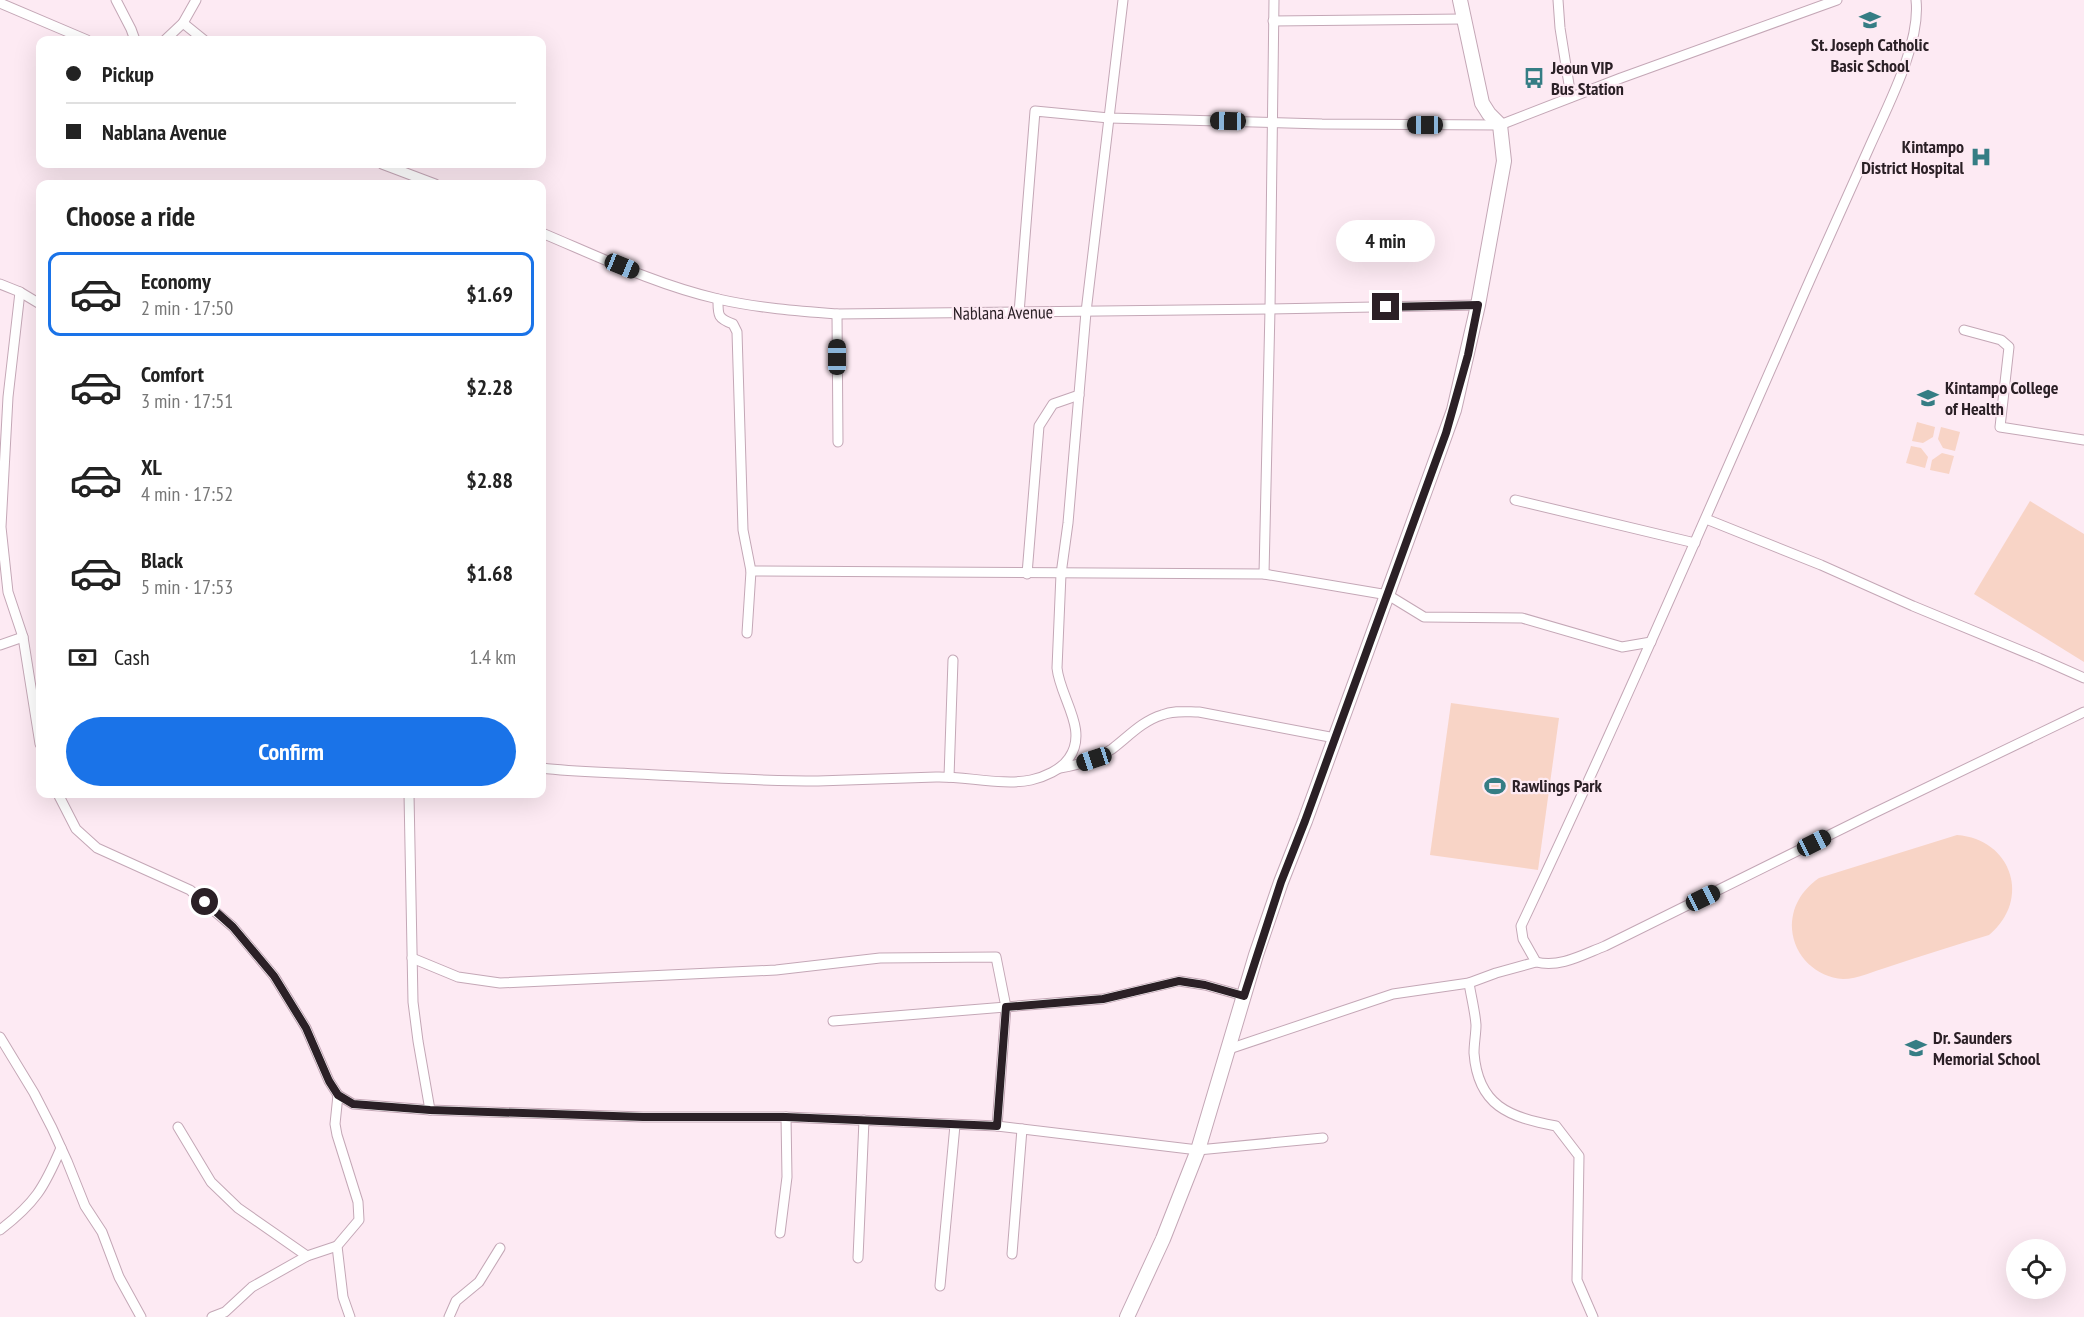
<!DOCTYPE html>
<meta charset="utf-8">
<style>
body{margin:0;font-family:"PT Sans Narrow",sans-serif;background:#f6f6f6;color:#222;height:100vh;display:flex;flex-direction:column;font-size:22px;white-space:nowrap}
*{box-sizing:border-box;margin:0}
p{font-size:20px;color:#767676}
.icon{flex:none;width:33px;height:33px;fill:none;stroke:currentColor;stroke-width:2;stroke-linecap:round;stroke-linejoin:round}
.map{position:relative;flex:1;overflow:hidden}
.panel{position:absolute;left:36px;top:180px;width:510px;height:618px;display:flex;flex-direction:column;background:#fff;border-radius:12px;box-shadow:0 6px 24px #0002}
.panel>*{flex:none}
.top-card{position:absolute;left:36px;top:36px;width:510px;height:132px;border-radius:12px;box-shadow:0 6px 24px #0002;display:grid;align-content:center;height:132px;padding:0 30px;background:#fff}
.fabs{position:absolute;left:2006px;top:1239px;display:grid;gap:12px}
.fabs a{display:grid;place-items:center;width:60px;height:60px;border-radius:50%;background:#fff;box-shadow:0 6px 24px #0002;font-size:30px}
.end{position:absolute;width:27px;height:27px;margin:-14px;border:8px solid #2b2026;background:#fff;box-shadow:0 0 0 3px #fff}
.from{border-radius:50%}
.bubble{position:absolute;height:42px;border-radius:21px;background:#fff;box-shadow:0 6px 24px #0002;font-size:20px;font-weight:600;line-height:42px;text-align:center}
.car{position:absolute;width:18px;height:36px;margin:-18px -9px;border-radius:8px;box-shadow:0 0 4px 2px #0007;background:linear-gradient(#222 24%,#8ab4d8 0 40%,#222 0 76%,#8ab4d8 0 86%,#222 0)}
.top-card b{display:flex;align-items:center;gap:21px;height:57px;font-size:22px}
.top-card b+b{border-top:2px solid #e0e0e0}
.top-card i{width:15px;height:15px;background:#222}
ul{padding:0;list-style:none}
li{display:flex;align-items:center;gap:18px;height:84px;margin:0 12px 9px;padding:0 18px;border:3px solid transparent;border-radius:12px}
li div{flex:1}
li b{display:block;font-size:22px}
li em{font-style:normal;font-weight:600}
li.active{border-color:#1a73e8}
li>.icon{width:54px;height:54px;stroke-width:1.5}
h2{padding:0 30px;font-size:27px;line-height:72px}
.pay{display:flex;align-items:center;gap:15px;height:66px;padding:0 30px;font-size:22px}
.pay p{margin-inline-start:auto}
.cta{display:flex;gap:12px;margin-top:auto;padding:12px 30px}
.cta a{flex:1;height:69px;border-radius:36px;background:#1a73e8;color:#fff;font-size:24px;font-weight:600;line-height:69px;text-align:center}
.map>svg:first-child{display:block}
</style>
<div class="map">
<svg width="2084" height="1317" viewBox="0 0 2084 1317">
<rect width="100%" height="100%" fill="#fdeaf3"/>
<g fill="#f8d4c6">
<path d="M1917 422 1935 427 1933 437 1923 443 1912 441Z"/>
<path d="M1941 427 1960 432 1955 451 1943 448 1938 439Z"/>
<path d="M1911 446 1921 448 1928 457 1925 468 1906 463Z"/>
<path d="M1942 453 1954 456 1949 474 1930 470 1932 460Z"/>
<path d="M2030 501 2084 534V662L1974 594Z"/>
<path d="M1451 703 1559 718 1538 870 1430 855Z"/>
<path d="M1957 835C2012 839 2032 900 1989 935 1955 945 1921 956 1888 967 1874 971 1858 979 1843 979 1816 977 1794 956 1792 929 1791 907 1802 890 1819 878Z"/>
</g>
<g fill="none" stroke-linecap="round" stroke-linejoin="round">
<defs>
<g id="street">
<path d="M116 0 131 29 135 40"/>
<path d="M1558 0 1560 28 1571 97"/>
<path d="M0 3 87 40"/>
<path d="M1273 21 1463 19"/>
<path d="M183 23 204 40"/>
<path d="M165 40 183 23 196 0"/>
<path d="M382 164 435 184"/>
<path d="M542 233C599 257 657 285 718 299 758 308 797 311 837 314L1270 309 1478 305"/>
<path d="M0 284 20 292 40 304"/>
<path d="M20 292 8 397 1 527 8 592 23 637 40 744"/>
<path d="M718 299C718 315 717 318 733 324L737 332 743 530 751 571 1264 574 1388 595 1424 617 1522 618 1622 647 1651 642"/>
<path d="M1019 313 1035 111 1109 118 1322 124 1500 125 1621 78 1837 0"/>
<path d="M837 314 838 442"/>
<path d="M1964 330 2001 340 2009 347 2000 427 2084 440"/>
<path d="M1515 500 1695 543"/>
<path d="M1706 519 1821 565 1913 606 2039 658 2084 678"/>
<path d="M1027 574 1039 426 1053 404 1079 395"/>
<path d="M1264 574 1270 309 1274 0"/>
<path d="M747 633 751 571"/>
<path d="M0 645 23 637"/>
<path d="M542 768C573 772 605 772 637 774 697 777 757 781 818 781 857 780 896 778 936 777 964 776 1004 786 1031 780 1044 777 1061 770 1069 758 1089 730 1060 698 1057 668L1061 574 1068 523 1086 312 1123 0"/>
<path d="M1060 768C1079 765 1096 760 1112 749 1128 737 1142 721 1162 715 1174 710 1187 712 1199 712L1335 738"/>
<path d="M949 777 953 660"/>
<path d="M58 794 76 829 97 848 190 890 233 927 274 976 306 1028 329 1081 338 1095 353 1104 430 1110 643 1117H786L997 1126 1198 1150 1323 1138"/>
<path d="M409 794 413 1002 418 1041 430 1110"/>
<path d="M412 958 458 977 500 983 776 970 880 958 996 957 1006 1007 997 1126"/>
<path d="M1536 962C1560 968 1582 955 1605 946L1872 814 2084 712"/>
<path d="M1469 983C1471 996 1475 1011 1476 1025 1476 1034 1474 1043 1474 1053 1478 1106 1509 1117 1556 1126L1579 1156 1577 1280 1593 1317"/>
<path d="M833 1021 1103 999 1179 981 1205 985 1244 996"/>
<path d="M0 1037 34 1093 52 1128 67 1161 85 1206 102 1232 119 1277 141 1317"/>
<path d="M1229 1049 1393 994 1469 983 1496 973 1536 962 1523 939 1521 926C1623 710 1717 491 1813 273 1832 231 1850 190 1869 148 1887 107 1921 44 1916 0"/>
<path d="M338 1095 335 1124 337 1135 358 1202 359 1220 337 1246 343 1297 350 1317"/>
<path d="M178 1127 211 1182 238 1208 307 1256"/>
<path d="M0 1230C35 1203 44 1188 61 1148"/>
<path d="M780 1233 787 1177 786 1117"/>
<path d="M1012 1254 1022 1129"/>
<path d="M858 1258 864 1120"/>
<path d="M940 1286 955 1125"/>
<path d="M212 1317 225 1312 252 1287 307 1256 337 1246"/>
<path d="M449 1317 456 1301 479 1282 500 1248"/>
</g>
<path id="secondary" d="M1127 1317 1163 1239 1198 1150 1256 955 1281 882 1305 821 1431 474 1454 410 1478 305 1504 161 1500 125 1489 114 1482 103 1460 0"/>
</defs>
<use href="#street" stroke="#c4a7b6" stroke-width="11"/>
<use href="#secondary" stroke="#c4a7b6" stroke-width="16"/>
<use href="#street" stroke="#fff" stroke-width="9"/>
<use href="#secondary" stroke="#fff" stroke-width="14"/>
</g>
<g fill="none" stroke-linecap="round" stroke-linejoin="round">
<path stroke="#2b2026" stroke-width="8" d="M205 902 233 927 274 976 306 1028 329 1081 338 1095 353 1104 430 1110 643 1117H786L997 1126 1006 1007 1103 999 1179 981 1205 985 1244 996 1281 882 1305 821 1446 433 1468 355 1478 305 1386 307"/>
</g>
<defs>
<symbol id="school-bare" viewBox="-9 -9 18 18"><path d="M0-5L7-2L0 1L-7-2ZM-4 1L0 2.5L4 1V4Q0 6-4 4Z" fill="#357d84" stroke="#fdeaf3" stroke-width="2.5" paint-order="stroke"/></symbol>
<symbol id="bus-bare" viewBox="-9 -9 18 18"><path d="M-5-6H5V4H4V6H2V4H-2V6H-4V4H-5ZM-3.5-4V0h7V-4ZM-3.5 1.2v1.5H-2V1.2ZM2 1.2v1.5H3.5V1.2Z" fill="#357d84" stroke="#fdeaf3" stroke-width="2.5" paint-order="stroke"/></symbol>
<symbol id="hospital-bare" viewBox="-9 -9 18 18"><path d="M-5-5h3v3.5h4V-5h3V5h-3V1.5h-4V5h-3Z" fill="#357d84" stroke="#fdeaf3" stroke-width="2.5" paint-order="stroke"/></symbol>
<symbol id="stadium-bare" viewBox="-9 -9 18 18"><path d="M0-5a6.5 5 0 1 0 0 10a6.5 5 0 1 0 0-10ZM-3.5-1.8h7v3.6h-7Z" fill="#357d84" stroke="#fdeaf3" stroke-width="2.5" paint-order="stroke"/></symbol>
</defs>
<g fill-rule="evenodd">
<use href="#school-bare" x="1855" y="5" width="30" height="30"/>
<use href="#bus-bare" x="1519" y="63" width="30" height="30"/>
<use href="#hospital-bare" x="1966" y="142" width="30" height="30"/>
<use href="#school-bare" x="1913" y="383" width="30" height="30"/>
<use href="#stadium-bare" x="1480" y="771" width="30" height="30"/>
<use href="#school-bare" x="1901" y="1033" width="30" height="30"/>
</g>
<g text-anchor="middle" stroke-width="4.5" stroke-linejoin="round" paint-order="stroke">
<g font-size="18" font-weight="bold" fill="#2b2026" stroke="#fdeaf3" text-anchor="start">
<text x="1870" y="51" text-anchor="middle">St. Joseph Catholic<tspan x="1870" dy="21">Basic School</tspan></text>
<text x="1551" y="74">Jeoun VIP<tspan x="1551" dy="21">Bus Station</tspan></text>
<text x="1964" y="153" text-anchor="end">Kintampo<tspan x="1964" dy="21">District Hospital</tspan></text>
<text x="1945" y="394">Kintampo College<tspan x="1945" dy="21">of Health</tspan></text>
<text x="1512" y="792">Rawlings Park</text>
<text x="1933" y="1044">Dr. Saunders<tspan x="1933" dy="21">Memorial School</tspan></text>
</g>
<g font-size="18" fill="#2b2026" stroke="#fdeaf3">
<text transform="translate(1003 313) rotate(-1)" y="6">Nablana Avenue</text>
</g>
</g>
</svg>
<div class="fabs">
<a><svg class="icon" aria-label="locate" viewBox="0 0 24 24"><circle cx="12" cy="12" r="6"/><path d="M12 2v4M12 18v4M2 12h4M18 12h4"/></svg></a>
</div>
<i class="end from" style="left:205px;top:902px"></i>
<i class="end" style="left:1386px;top:307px"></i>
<div class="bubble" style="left:1336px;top:220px;width:99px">4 min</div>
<i class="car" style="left:1228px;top:121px;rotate:271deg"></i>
<i class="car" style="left:1425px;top:125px;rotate:270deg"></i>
<i class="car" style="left:622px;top:266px;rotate:112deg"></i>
<i class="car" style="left:837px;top:357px;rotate:0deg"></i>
<i class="car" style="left:1094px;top:759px;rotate:252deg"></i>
<i class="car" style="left:1814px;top:843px;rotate:63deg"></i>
<i class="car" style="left:1703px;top:898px;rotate:64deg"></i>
<div class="top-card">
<b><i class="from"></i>Pickup</b>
<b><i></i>Nablana Avenue</b>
</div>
<section class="panel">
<h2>Choose a ride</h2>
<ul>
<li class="active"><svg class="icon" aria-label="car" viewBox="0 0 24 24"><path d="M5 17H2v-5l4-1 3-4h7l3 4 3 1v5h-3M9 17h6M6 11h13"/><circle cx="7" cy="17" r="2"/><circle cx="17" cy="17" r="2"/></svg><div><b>Economy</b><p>2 min · 17:50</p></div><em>$1.69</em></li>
<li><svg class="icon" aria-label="car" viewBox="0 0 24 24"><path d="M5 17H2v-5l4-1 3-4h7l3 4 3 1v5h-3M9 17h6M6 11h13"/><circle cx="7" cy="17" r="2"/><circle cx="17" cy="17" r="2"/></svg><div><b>Comfort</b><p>3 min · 17:51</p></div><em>$2.28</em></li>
<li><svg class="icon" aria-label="car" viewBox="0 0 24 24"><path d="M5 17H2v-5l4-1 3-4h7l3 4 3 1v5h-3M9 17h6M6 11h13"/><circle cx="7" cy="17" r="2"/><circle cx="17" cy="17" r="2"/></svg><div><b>XL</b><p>4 min · 17:52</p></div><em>$2.88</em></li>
<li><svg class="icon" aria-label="car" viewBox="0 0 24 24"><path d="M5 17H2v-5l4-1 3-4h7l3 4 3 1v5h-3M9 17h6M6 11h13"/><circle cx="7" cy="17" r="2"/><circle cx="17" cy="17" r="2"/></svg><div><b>Black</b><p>5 min · 17:53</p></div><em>$1.68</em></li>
</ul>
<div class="pay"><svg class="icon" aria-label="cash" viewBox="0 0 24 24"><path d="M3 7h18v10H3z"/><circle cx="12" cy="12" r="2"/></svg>Cash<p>1.4 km</p></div>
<div class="cta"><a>Confirm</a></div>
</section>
</div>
